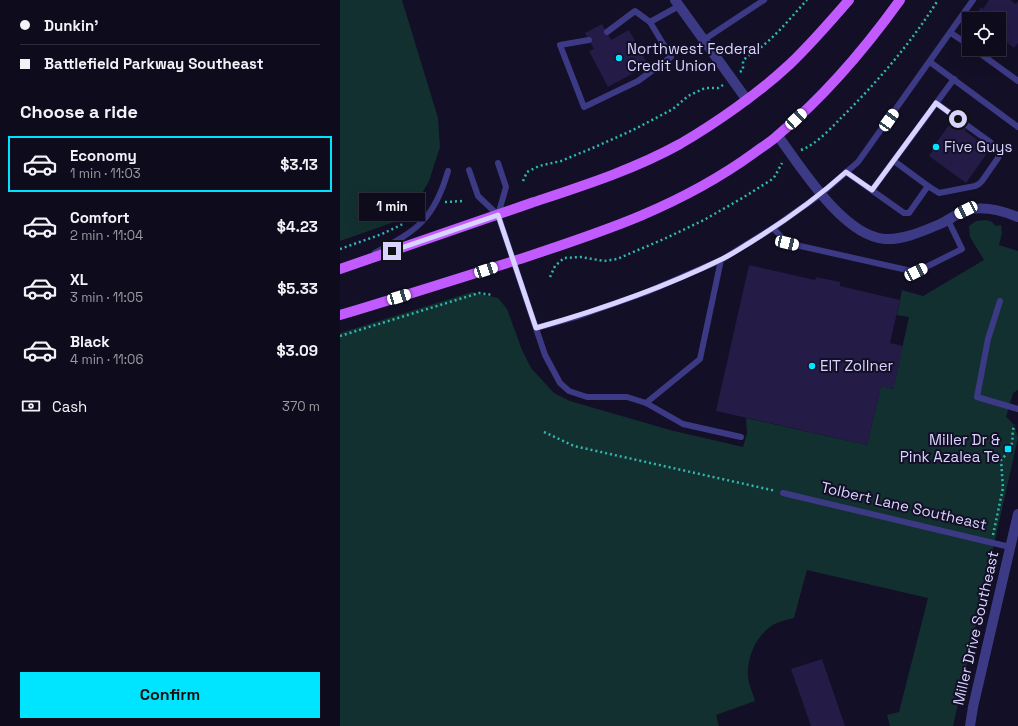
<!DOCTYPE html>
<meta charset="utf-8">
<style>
body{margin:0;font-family:"Space Grotesk",sans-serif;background:#171425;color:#f1f3f6;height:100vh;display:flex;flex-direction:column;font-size:15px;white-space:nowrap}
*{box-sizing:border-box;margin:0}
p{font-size:13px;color:#9b9ba3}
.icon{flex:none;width:22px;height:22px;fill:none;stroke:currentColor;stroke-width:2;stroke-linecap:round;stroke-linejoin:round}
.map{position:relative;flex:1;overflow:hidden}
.sheet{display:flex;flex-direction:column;background:#0e0b1c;width:340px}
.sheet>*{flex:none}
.banner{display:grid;align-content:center;height:88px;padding:0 20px;background:#0e0b1c}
.controls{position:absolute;left:622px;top:12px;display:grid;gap:8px}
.controls a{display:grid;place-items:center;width:44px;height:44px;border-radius:0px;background:#0e0b1c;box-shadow:0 4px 16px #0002,0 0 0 1px #2e2b3b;font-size:20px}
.end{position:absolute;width:18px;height:18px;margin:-9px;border:5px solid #d9d4ff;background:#111;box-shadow:0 0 0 2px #111}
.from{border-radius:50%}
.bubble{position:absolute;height:28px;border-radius:0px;background:#0e0b1c;box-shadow:0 4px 16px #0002,0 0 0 1px #2e2b3b;font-size:13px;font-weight:600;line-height:28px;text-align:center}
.car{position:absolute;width:12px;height:24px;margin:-12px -6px;border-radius:5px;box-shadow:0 0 3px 1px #0007;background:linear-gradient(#fff 24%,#345 0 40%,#fff 0 76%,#345 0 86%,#fff 0)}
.banner b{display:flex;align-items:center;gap:14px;height:38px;font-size:15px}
.banner b+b{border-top:1px solid #2e2b3b}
.banner i{width:10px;height:10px;background:#f1f3f6}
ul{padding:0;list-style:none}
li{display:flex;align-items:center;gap:12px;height:56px;margin:0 8px 6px;padding:0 12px;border:2px solid transparent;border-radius:0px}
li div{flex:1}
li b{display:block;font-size:15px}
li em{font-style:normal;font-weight:600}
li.selected{border-color:#00e5ff}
li>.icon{width:36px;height:36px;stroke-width:1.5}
h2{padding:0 20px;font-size:18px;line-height:48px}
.pay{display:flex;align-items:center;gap:10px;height:44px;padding:0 20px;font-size:15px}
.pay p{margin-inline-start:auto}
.action{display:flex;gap:8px;margin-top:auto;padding:8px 20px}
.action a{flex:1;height:46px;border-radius:0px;background:#00e5ff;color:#111;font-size:16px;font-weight:600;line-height:46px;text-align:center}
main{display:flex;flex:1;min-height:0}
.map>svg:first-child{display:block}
</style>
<main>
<section class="sheet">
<div class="banner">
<b><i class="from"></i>Dunkin'</b>
<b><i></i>Battlefield Parkway Southeast</b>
</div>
<h2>Choose a ride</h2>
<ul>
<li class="selected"><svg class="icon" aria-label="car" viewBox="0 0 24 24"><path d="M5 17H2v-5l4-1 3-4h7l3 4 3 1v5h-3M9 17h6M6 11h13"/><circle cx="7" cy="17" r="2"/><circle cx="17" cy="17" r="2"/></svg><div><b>Economy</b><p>1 min · 11:03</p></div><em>$3.13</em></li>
<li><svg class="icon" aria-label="car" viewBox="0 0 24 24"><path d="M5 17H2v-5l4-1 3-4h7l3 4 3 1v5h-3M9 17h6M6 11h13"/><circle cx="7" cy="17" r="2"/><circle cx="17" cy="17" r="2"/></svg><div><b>Comfort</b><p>2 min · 11:04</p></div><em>$4.23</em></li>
<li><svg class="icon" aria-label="car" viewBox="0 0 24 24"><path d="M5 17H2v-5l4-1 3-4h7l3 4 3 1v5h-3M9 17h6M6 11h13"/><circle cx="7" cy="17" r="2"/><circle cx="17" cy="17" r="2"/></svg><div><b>XL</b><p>3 min · 11:05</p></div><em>$5.33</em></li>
<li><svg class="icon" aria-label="car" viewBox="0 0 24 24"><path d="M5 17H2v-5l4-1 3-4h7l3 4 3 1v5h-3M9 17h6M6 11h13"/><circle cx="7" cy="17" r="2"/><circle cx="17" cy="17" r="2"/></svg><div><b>Black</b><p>4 min · 11:06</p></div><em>$3.09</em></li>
</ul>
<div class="pay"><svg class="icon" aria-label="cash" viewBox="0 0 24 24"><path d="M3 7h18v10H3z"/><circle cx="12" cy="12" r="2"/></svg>Cash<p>370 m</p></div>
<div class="action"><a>Confirm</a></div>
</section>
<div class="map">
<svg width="678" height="726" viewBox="0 0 678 726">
<rect width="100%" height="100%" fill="#130f26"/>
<g fill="#12302f">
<path d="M0 0H62L98 118 100 147 89 181 77 202 57 221 0 241Z"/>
<path d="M646 220 652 222 656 226 661 225 662 233 659 245 678 251V390L673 393 666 417C674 423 676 428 678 438L613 726H550L547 715 559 712 588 598 467 570 454 618C446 620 436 622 430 627 415 638 407 658 408 676 408 684 413 693 415 701L376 715 379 726H0V333L132 292 158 298 167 309 182 350 191 368 214 393 230 401 330 430 403 447 407 433 406 418 527 445 541 386 553 389 569 317 557 315 562 290 583 296 644 260 630 237 629 226 636 221Z"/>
</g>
<g fill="#241b47">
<path d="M649 0H670L676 4 678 1V43L674 48 659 37V19H636L633 18 641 7 643 9Z"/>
<path d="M262 24 271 40 289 30 308 65 268 87 249 51 254 49 245 33Z"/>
<path d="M612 121 626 129 625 131 650 149 626 183 589 156 594 148 593 147Z"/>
<path d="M409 265 475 280 476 277 500 282V286L560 300 550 343 563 346 553 389 541 386 527 445 376 411Z"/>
<path d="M482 659 505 726H471L451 669Z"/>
</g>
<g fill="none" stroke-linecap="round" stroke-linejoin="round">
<g stroke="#2fb8b0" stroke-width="2.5" stroke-dasharray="2 3" stroke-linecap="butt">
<path d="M400 72 403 70V61C408 55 414 52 420 48 438 34 452 16 467 0"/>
<path d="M461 150C477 144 491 128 503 116 539 80 571 43 598 0"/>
<path d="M183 181 187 172 199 166 221 161 255 147 293 130 333 109 348 96 365 88H378L383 85"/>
<path d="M105 202 124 201"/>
<path d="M0 249 42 234 63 224"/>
<path d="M210 277 215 266 224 258 241 257 264 261 277 259 324 239 364 220 404 197 431 180 435 176 442 163"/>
<path d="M0 336 139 293 153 295"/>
<path d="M204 432 234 446 436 491"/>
<path d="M653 535 663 488 661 460C665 455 670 452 671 446 674 439 671 431 675 425"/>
</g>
<g stroke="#3d3a85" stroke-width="6">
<path d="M267 32 295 11 310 22"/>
<path d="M611 33 629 45"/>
<path d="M365 39 424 0"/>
<path d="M249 40 220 45 244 107 298 81 331 57 310 22 339 6"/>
<path d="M634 49 678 81"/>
<path d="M590 62 678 127"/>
<path d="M158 163 166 187 158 215"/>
<path d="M129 170 138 196 158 215 205 355 220 383 229 391 247 397H287L306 403 343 424 401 437"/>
<path d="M506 172 564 213H569L588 186 554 161"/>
<path d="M588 186 599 193 635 186 639 184 642 181 658 158 659 153 650 142 596 103"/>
<path d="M532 190 614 79"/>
<path d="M433 228 447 243 576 272 622 249 608 220"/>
<path d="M35 253C77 230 94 220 108 171"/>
<path d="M381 260 433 228 481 194 518 162 633 0"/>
<path d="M660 301 648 339 637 397 678 409"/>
<path d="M196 328 239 316 307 292 381 260 360 359 306 403"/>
<path d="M443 493 670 547"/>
</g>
<g stroke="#3d3a85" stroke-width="10">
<path d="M335 0 407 100"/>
<path d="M438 136C461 167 503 236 545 239 564 240 583 231 600 224 609 220 616 214 625 211 641 205 663 211 678 217"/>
</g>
<path stroke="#3d3a85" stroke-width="10" d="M630 726 633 707 678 514"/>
<g stroke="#c25bff" stroke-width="10">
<path d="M0 269C64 247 127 225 191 203 242 186 293 170 340 144 376 123 419 93 450 64 471 44 490 22 509 0"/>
<path d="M0 315C60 297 120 278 180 259 265 231 341 206 414 153 422 147 431 142 438 135 485 96 524 50 560 0"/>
</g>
</g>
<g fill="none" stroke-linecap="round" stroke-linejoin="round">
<path stroke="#d9d4ff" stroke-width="5" d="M52 251 158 215 196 328C259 310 321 289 380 260 391 255 401 248 411 242 445 221 477 198 506 172L532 190 596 103 618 119"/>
</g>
<g fill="#00e5ff" stroke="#130f26" stroke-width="1.5">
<circle cx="279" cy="58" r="4"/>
<circle cx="596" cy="147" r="4"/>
<circle cx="472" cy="366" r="4"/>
<rect x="664" y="445" width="8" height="8" rx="2"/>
</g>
<g text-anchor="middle" stroke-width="4" stroke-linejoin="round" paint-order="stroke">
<g font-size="15" fill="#d9d4ff" stroke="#130f26" text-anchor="start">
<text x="287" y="54">Northwest Federal<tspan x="287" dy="17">Credit Union</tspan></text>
<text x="604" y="152">Five Guys</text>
<text x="480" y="371">EIT Zollner</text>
<text x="660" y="445" text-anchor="end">Miller Dr &amp;<tspan x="660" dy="17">Pink Azalea Te</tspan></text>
</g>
<g font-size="15" fill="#d9d4ff" stroke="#130f26">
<text transform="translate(564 506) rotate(13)" y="5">Tolbert Lane Southeast</text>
<text transform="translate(636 628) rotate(-77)" y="5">Miller Drive Southeast</text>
</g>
</g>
</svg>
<div class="controls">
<a><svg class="icon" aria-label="locate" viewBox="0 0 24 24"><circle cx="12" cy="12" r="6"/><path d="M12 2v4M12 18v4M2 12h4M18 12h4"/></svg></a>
</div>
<i class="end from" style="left:618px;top:119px"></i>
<i class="end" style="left:52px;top:251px"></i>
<div class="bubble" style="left:19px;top:193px;width:66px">1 min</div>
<i class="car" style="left:456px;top:119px;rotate:47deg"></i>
<i class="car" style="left:549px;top:120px;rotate:35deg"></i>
<i class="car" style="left:626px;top:210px;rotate:243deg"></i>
<i class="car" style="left:447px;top:243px;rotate:103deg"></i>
<i class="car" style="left:146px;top:270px;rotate:72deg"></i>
<i class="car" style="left:576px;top:272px;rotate:63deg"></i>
<i class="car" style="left:59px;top:297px;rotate:73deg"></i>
</div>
</main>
